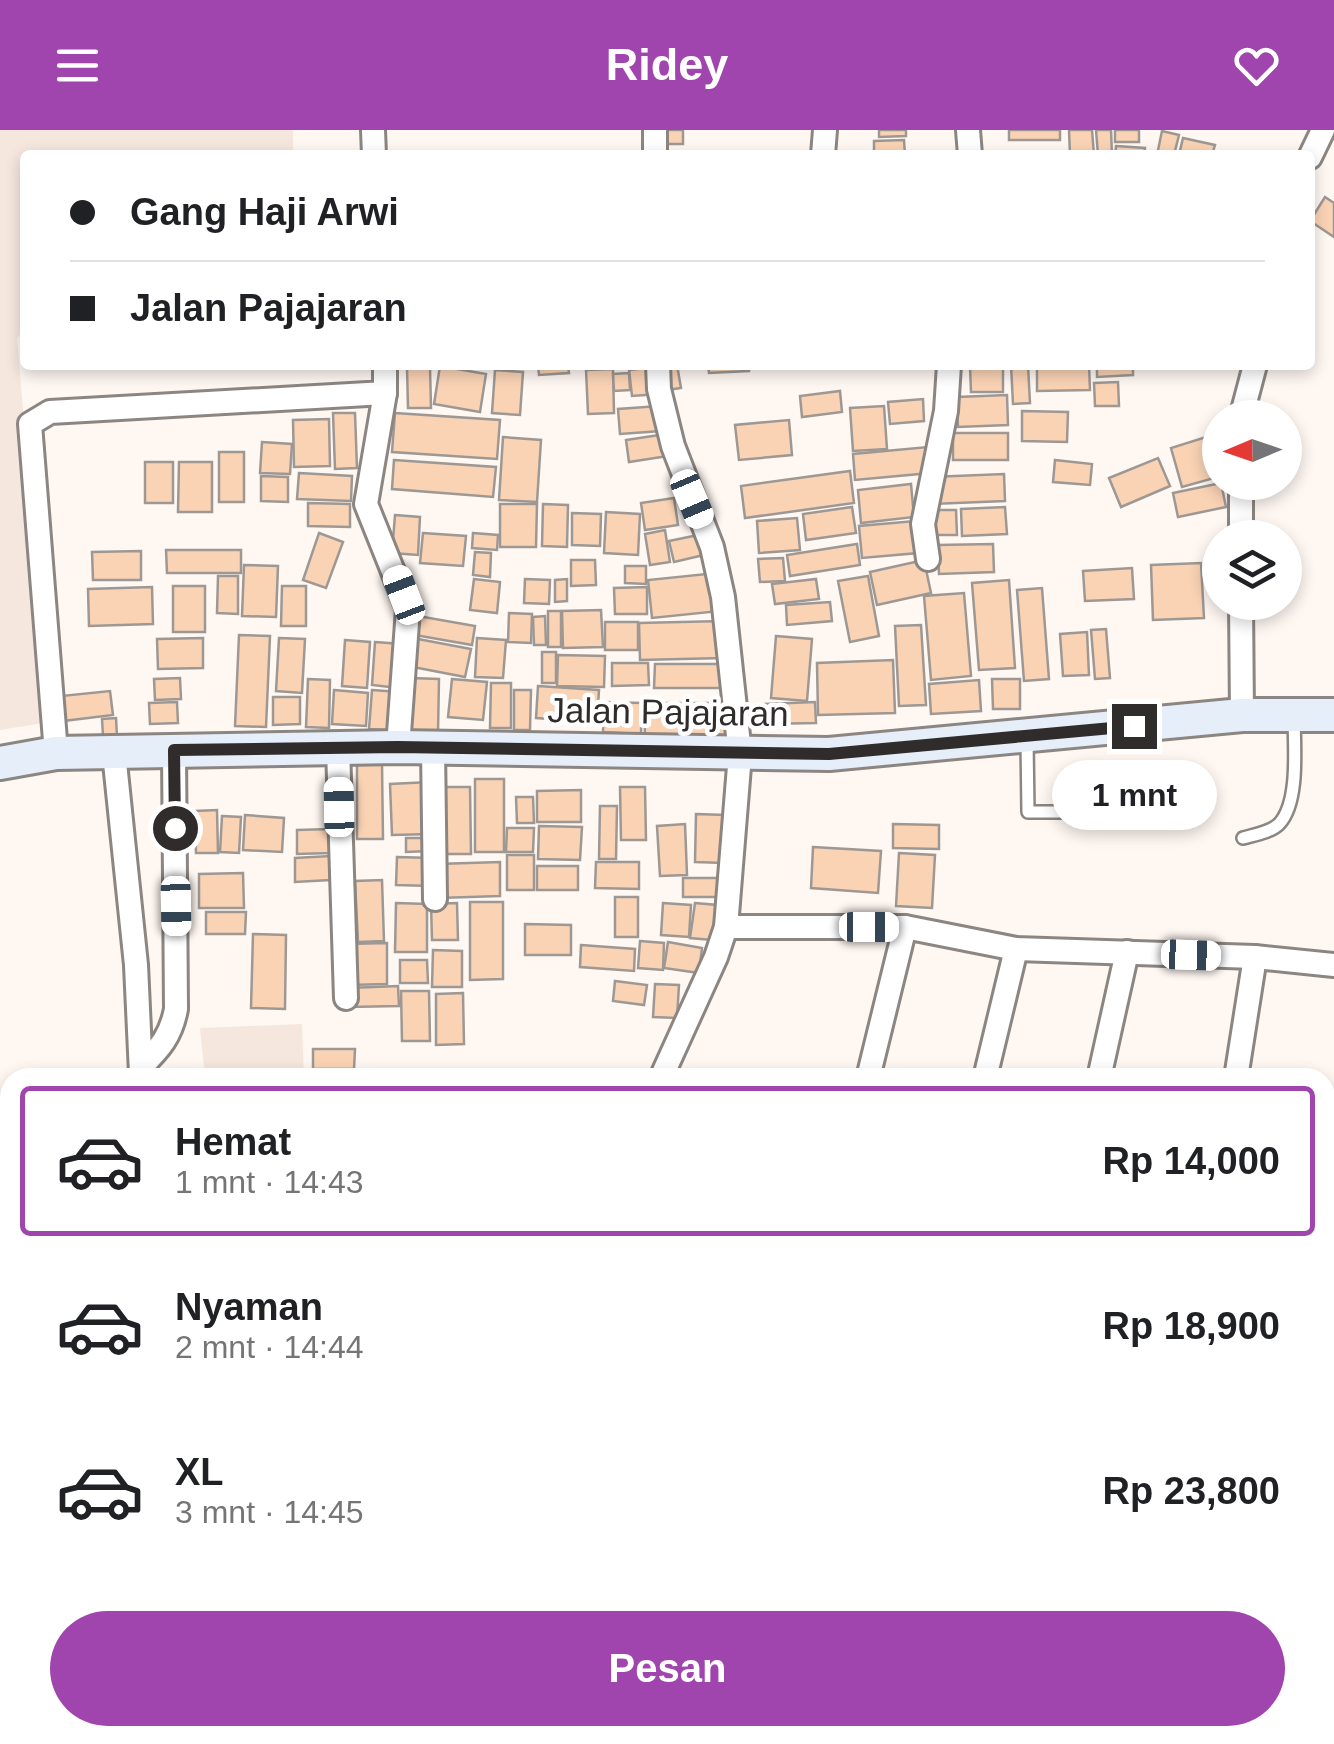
<!DOCTYPE html>
<html lang="id">
<meta charset="utf-8">
<style>
body{margin:0;font-family:Arial,sans-serif;background:#f2f2f2;color:#202124;height:100vh;display:flex;flex-direction:column;font-size:38px;white-space:nowrap}
*{box-sizing:border-box;margin:0}
p{font-size:32px;color:#757577}
.icon{flex:none;width:55px;height:55px;fill:none;stroke:currentColor;stroke-width:2;stroke-linecap:round;stroke-linejoin:round}
.map{position:relative;flex:1;overflow:hidden}
.drawer{position:absolute;left:0px;top:938px;width:1335px;height:678px;display:flex;flex-direction:column;background:#fff;border-radius:30px 30px 0 0;box-shadow:0 5px 15px #0003}
.drawer>*{flex:none}
.hud{position:absolute;left:20px;top:20px;width:1295px;height:220px;border-radius:10px;box-shadow:0 5px 15px #0003;display:grid;align-content:center;height:220px;padding:0 50px;background:#fff}
.needle{width:65px;rotate:268deg}
.controls{position:absolute;left:1202px;top:270px;display:grid;gap:20px}
.controls a{display:grid;place-items:center;width:100px;height:100px;border-radius:50%;background:#fff;box-shadow:0 5px 15px #0003;font-size:50px}
.end{position:absolute;width:45px;height:45px;margin:-22px;border:12px solid #2f2c2b;background:#fff;box-shadow:0 0 0 5px #fff}
.from{border-radius:50%}
.bubble{position:absolute;height:70px;border-radius:35px;background:#fff;box-shadow:0 5px 15px #0003;font-size:32px;font-weight:700;line-height:70px;text-align:center}
.car{position:absolute;width:30px;height:60px;margin:-30px -15px;border-radius:12px;box-shadow:0 0 8px 2px #0007;background:linear-gradient(#fff 24%,#345 0 40%,#fff 0 76%,#345 0 86%,#fff 0)}
.hud b{display:flex;align-items:center;gap:35px;height:95px;font-size:38px}
.hud b+b{border-top:2px solid #e0e0e0}
.hud i{width:25px;height:25px;background:#202124}
ul{padding:18px 0 0;list-style:none}
li{display:flex;align-items:center;gap:30px;height:150px;margin:0 20px 15px;padding:0 30px;border:5px solid transparent;border-radius:10px}
li div{flex:1}
li b{display:block;font-size:38px}
li em{font-style:normal;font-weight:700}
li.active{border-color:#a044ae}
li>.icon{width:90px;height:90px;stroke-width:1.5}
.action{display:flex;gap:20px;margin-top:auto;padding:20px 50px}
.action a{flex:1;height:115px;border-radius:60px;background:#a044ae;color:#fff;font-size:40px;font-weight:700;line-height:115px;text-align:center}
header{display:flex;justify-content:space-between;align-items:center;height:130px;padding:0 50px;background:#a044ae;color:#fff;font-size:45px;font-weight:700}
.map>svg:first-child{display:block}
</style>
<header><svg class="icon" aria-label="menu" viewBox="0 0 24 24"><path d="M4 6h16M4 12h16M4 18h16"/></svg>Ridey<svg class="icon" aria-label="heart" viewBox="0 0 24 24"><path d="M12 20l-8-8c-3-5 5-10 8-4 3-6 11-1 8 4z"/></svg></header>
<div class="map">
<svg width="1334" height="1614" viewBox="0 0 1334 1614">
<rect width="100%" height="100%" fill="#fef7f2"/>
<g fill="#f5e7de">
<path d="M0 0H293V25H25V199L17 208 49 592 0 600Z"/>
<path d="M302 894 304 947H205L200 898Z"/>
<path d="M0 1062 10 1063V1605H973L971 1614H0Z"/>
</g>
<g fill="#fad3b5" stroke="#9e9894" stroke-width="2.5">
<rect x="659" y="0" width="24" height="14"/>
<path d="M879 0H906V6L879 7Z"/>
<rect x="1009" y="0" width="51" height="10"/>
<path d="M1069 0H1092L1094 25H1070Z"/>
<path d="M1096 0H1111L1112 25H1098Z"/>
<rect x="1115" y="0" width="24" height="12"/>
<path d="M1162 1 1179 5 1174 25H1157Z"/>
<path d="M1183 8 1215 15 1212 25H1179Z"/>
<path d="M904 10 905 25H874V11Z"/>
<path d="M1116 16 1145 18 1144 25H1115Z"/>
<path d="M1325 67 1334 73V107L1310 91Z"/>
<path d="M538 235H568L569 243 539 245Z"/>
<path d="M663 235H677L681 258 667 260Z"/>
<path d="M708 235H749V241L709 243Z"/>
<path d="M970 235H1003V262H971Z"/>
<path d="M1011 235H1028L1030 273 1013 274Z"/>
<path d="M1037 235H1089L1090 260 1037 261Z"/>
<path d="M1097 235H1133V245L1097 247Z"/>
<path d="M440 236 486 244 480 282 434 274Z"/>
<path d="M407 237H430L431 278H408Z"/>
<path d="M656 237 659 264 632 266 629 240Z"/>
<path d="M613 239 614 283 588 284 586 240Z"/>
<path d="M495 240 523 242 520 285 492 283Z"/>
<path d="M629 243 630 260 614 261 613 244Z"/>
<path d="M1118 252 1119 276H1095L1094 253Z"/>
<path d="M840 261 842 282 802 287 800 266Z"/>
<path d="M1007 265 1008 295 958 297 957 267Z"/>
<path d="M923 269 924 291 890 294 888 272Z"/>
<path d="M659 276 661 301 620 304 618 279Z"/>
<path d="M884 276 887 319 853 321 850 278Z"/>
<path d="M1022 281 1068 282 1067 312 1022 311Z"/>
<path d="M333 283H355L357 338 335 339Z"/>
<path d="M395 283 500 290 497 329 392 322Z"/>
<path d="M329 289 330 336 294 337 293 290Z"/>
<path d="M789 290 792 325 739 330 735 295Z"/>
<rect x="953" y="303" width="55" height="27"/>
<path d="M666 304 668 326 629 332 626 310Z"/>
<path d="M503 307 541 310 537 372 499 370Z"/>
<path d="M1206 307 1218 347 1182 357 1171 318Z"/>
<path d="M262 312 292 314 290 344 260 343Z"/>
<path d="M928 317 930 343 855 350 853 324Z"/>
<rect x="219" y="322" width="25" height="50"/>
<path d="M1158 328 1170 356 1121 377 1109 348Z"/>
<path d="M394 330 496 337 493 367 392 359Z"/>
<path d="M1055 330 1092 334 1090 355 1053 352Z"/>
<rect x="145" y="332" width="28" height="41"/>
<path d="M179 332H212V382H178Z"/>
<path d="M850 341 854 373 745 388 741 356Z"/>
<path d="M299 343 352 346 351 371 297 369Z"/>
<path d="M1004 344 1005 371 932 374 931 347Z"/>
<path d="M261 346 288 347V372L261 371Z"/>
<path d="M1221 353 1226 377 1178 387 1173 363Z"/>
<path d="M911 354 914 387 861 393 858 360Z"/>
<path d="M674 368 678 395 645 400 641 373Z"/>
<path d="M308 373 350 374V397L308 396Z"/>
<path d="M500 374H537L536 417H500Z"/>
<path d="M543 374 568 375 567 417 542 416Z"/>
<path d="M852 377 856 403 806 410 803 384Z"/>
<path d="M1005 377 1007 404 962 406 961 379Z"/>
<path d="M935 380H956L957 405H935Z"/>
<path d="M606 382 640 384 638 425 604 423Z"/>
<path d="M572 383 601 384 600 416 572 415Z"/>
<path d="M395 385 420 387 418 425 392 423Z"/>
<path d="M797 388 800 420 759 423 757 391Z"/>
<path d="M915 391 918 423 862 428 859 396Z"/>
<path d="M665 400 670 432 650 435 645 404Z"/>
<path d="M319 403 343 412 326 458 303 450Z"/>
<path d="M423 403 466 406 463 436 420 433Z"/>
<path d="M473 403 498 405 497 420 472 418Z"/>
<path d="M703 404 708 424 674 432 669 411Z"/>
<path d="M857 414 860 435 790 446 787 425Z"/>
<path d="M993 414 994 442 939 444 938 415Z"/>
<path d="M166 420H241V443H167Z"/>
<path d="M141 421V450H93L92 422Z"/>
<path d="M475 422 491 423 490 447 473 445Z"/>
<path d="M783 428 785 451 760 452 758 429Z"/>
<path d="M571 430H595L596 455 571 456Z"/>
<path d="M924 430 931 463 877 475 870 442Z"/>
<path d="M1201 433 1204 488 1153 490 1151 435Z"/>
<path d="M244 435 278 436 276 487 242 486Z"/>
<path d="M625 436H646V454L625 453Z"/>
<path d="M1132 438 1134 469 1085 471 1083 441Z"/>
<path d="M716 443 720 481 652 488 648 450Z"/>
<path d="M218 446H238V484L217 483Z"/>
<path d="M868 446 879 506 850 512 838 451Z"/>
<path d="M474 449 500 452 497 483 470 480Z"/>
<path d="M525 449 550 450 549 474 524 473Z"/>
<path d="M567 449V471L555 472V450Z"/>
<path d="M816 449 819 469 775 474 772 454Z"/>
<path d="M1009 450 1015 538 979 540 972 453Z"/>
<rect x="173" y="456" width="32" height="46"/>
<path d="M282 456H306V496H281Z"/>
<path d="M152 457 153 494 89 496 88 459Z"/>
<path d="M647 457V484H615L614 458Z"/>
<path d="M1042 458 1049 549 1024 551 1017 460Z"/>
<path d="M964 463 971 546 931 550 924 466Z"/>
<path d="M830 472 832 491 787 495 786 475Z"/>
<path d="M601 480 603 517 563 518 562 481Z"/>
<rect x="548" y="481" width="13" height="36"/>
<path d="M509 483 532 484 531 513 508 512Z"/>
<path d="M418 486 475 496 472 515 415 505Z"/>
<path d="M545 486 546 515H534L533 487Z"/>
<path d="M723 491V528L640 530 639 493Z"/>
<rect x="605" y="492" width="33" height="28"/>
<path d="M921 495 926 575 899 576 895 496Z"/>
<path d="M1106 499 1110 548 1095 549 1091 500Z"/>
<path d="M1087 502 1089 545 1063 546 1060 504Z"/>
<path d="M239 505 270 506 266 597 235 596Z"/>
<path d="M776 506 812 509 807 571 771 568Z"/>
<path d="M203 508V538L158 539 157 509Z"/>
<path d="M279 508 305 509 302 563 276 561Z"/>
<path d="M477 508 506 510 503 548 475 547Z"/>
<path d="M418 509 471 519 465 547 413 537Z"/>
<path d="M345 510 370 512 367 558 342 556Z"/>
<path d="M375 512 402 514 399 558 372 555Z"/>
<rect x="542" y="522" width="14" height="31"/>
<path d="M558 525 605 526 604 557 557 556Z"/>
<path d="M893 530 895 583 818 585 817 533Z"/>
<path d="M612 533H648L649 555 612 556Z"/>
<path d="M655 534H730L731 558H654Z"/>
<path d="M180 548 181 569 155 570 154 549Z"/>
<path d="M411 548 439 549 438 602H410Z"/>
<path d="M308 549 330 550 329 598 306 597Z"/>
<path d="M452 549 487 552 483 590 448 587Z"/>
<path d="M992 549H1020V579H993Z"/>
<path d="M979 550 981 581 931 584 929 554Z"/>
<path d="M491 553H511V598H490Z"/>
<path d="M538 556 599 560 597 592 536 588Z"/>
<path d="M334 560 368 563 366 596 332 594Z"/>
<path d="M372 560 399 562 396 601 369 599Z"/>
<path d="M514 560H531L530 600H514Z"/>
<path d="M110 561 113 585 63 591 61 566Z"/>
<path d="M273 567H300V594L273 595Z"/>
<path d="M177 572 178 593 150 594 149 573Z"/>
<path d="M604 572 642 573 641 604 603 602Z"/>
<path d="M815 572 816 593 766 594 765 574Z"/>
<path d="M644 573H730V605H645Z"/>
<path d="M116 588 117 606H103L102 589Z"/>
<path d="M357 634H382L383 709H357Z"/>
<rect x="475" y="649" width="29" height="73"/>
<path d="M430 652 432 704 392 705 390 654Z"/>
<path d="M436 657H470L471 724H437Z"/>
<path d="M620 657H645L646 710H621Z"/>
<path d="M581 660V692H537V661Z"/>
<path d="M516 667H533L534 693H517Z"/>
<path d="M600 676H617L616 729H599Z"/>
<path d="M217 680 218 723H196L195 681Z"/>
<path d="M696 684 725 685 724 733 695 732Z"/>
<path d="M245 685 284 688 282 722 243 720Z"/>
<path d="M222 686 241 687 239 723 220 722Z"/>
<path d="M685 694 687 745 660 746 657 696Z"/>
<path d="M893 694 939 695V719L893 718Z"/>
<path d="M539 696 582 697 580 730 538 729Z"/>
<path d="M507 698H534L533 722H506Z"/>
<path d="M330 699V723L297 724V700Z"/>
<path d="M406 708H429V721L406 722Z"/>
<path d="M813 717 881 721 878 763 811 758Z"/>
<path d="M899 723 935 725 932 778 896 776Z"/>
<rect x="507" y="725" width="27" height="35"/>
<path d="M330 726V750L295 752V728Z"/>
<path d="M397 727 432 728 431 756 396 755Z"/>
<path d="M500 732V766L438 768 437 734Z"/>
<path d="M596 732H639V759L595 758Z"/>
<rect x="537" y="736" width="41" height="24"/>
<path d="M243 743 244 778H199V744Z"/>
<rect x="683" y="748" width="37" height="19"/>
<path d="M382 750 384 811 358 812 355 751Z"/>
<rect x="615" y="767" width="23" height="40"/>
<path d="M470 772H503V849L470 850Z"/>
<path d="M396 773 427 774V822H395Z"/>
<path d="M457 773 458 810H432L431 774Z"/>
<path d="M663 773 691 775 689 807 661 805Z"/>
<path d="M695 773 717 775 712 810 690 808Z"/>
<path d="M206 782H246L245 804H206Z"/>
<path d="M525 794 571 795V825H525Z"/>
<path d="M253 804 286 805 285 879 251 878Z"/>
<path d="M640 811 664 813 663 840 638 838Z"/>
<path d="M668 812 702 818 699 843 664 838Z"/>
<path d="M387 813V854L348 855 347 814Z"/>
<path d="M581 815 635 819 634 841 580 837Z"/>
<path d="M433 820 462 821V857H432Z"/>
<path d="M400 830H427L428 853H400Z"/>
<path d="M615 851 647 855 644 875 613 871Z"/>
<path d="M655 854 679 855 677 888 653 887Z"/>
<path d="M398 856 399 876 348 877V858Z"/>
<path d="M401 861H429L430 911H402Z"/>
<path d="M463 863 464 914 436 915V864Z"/>
<path d="M313 919H355L354 939H313Z"/>
<path d="M318 941 353 942V948H318Z"/>
<path d="M635 1605H679L677 1614H633Z"/>
</g>
<g fill="none" stroke-linecap="round" stroke-linejoin="round">
<defs>
<g id="lane">
<path d="M1027 610 1028 682H1105"/>
<path d="M1243 708C1254 705 1271 702 1279 694 1300 672 1294 614 1294 586"/>
<path d="M0 1150H10"/>
<path d="M0 1489 10 1292"/>
<path d="M687 1614 689 1605"/>
</g>
<g id="street">
<path d="M373 0 374 25"/>
<path d="M968 0 970 25"/>
<path d="M655 25V0"/>
<path d="M823 25 825 0"/>
<path d="M1310 27 1323 0"/>
<path d="M658 235 659 259 673 316 712 417 723 467 740 624 726 797 716 827 661 948"/>
<path d="M385 263 366 374 408 479 398 617"/>
<path d="M1241 288 1255 235"/>
<path d="M1241 352V408"/>
<path d="M928 429 923 394 946 281 949 235"/>
<path d="M1241 472 1242 585"/>
<path d="M338 618 346 868"/>
<path d="M433 618 435 769"/>
<path d="M56 623 30 294 50 282 385 263V235"/>
<path d="M114 623 136 835 141 944"/>
<path d="M726 797H905L1016 819 1255 827 1334 835"/>
<path d="M141 937C160 918 171 906 176 879L174 620"/>
<path d="M868 948 905 797"/>
<path d="M985 948 1016 819"/>
<path d="M1099 948 1127 822"/>
<path d="M1236 948 1255 827"/>
<path d="M1325 1141 1334 1142"/>
<path d="M1325 1278 1334 1279"/>
<path d="M512 1614 514 1605"/>
</g>
<path id="secondary" d="M0 633 56 623 398 617 829 624 1242 585H1334"/>
</defs>
<use href="#lane" stroke="#8c8682" stroke-width="16"/>
<use href="#street" stroke="#8c8682" stroke-width="28"/>
<use href="#secondary" stroke="#8c8682" stroke-width="38"/>
<path stroke="#a09b98" stroke-width="5" stroke-dasharray="10 5" stroke-linecap="butt" d="M1144 1614V1605"/>
<use href="#lane" stroke="#fff" stroke-width="11"/>
<use href="#street" stroke="#fff" stroke-width="22"/>
<use href="#secondary" stroke="#e6eefa" stroke-width="32"/>
</g>
<g fill="none" stroke-linecap="round" stroke-linejoin="round">
<path stroke="#2f2c2b" stroke-width="12" d="M175 698 174 620 398 617 829 624 1134 596"/>
</g>
<g text-anchor="middle" stroke-width="9" stroke-linejoin="round" paint-order="stroke">
<g font-size="35" fill="#2f2c2b" stroke="#fff">
<text transform="translate(668 582) rotate(1)" y="12">Jalan Pajajaran</text>
</g>
</g>
</svg>
<div class="controls">
<a><svg class="needle" viewBox="-14 -14 28 28"><path d="M0-13l5 13h-10z" fill="#e53935"/><path d="M0 13l5-13h-10z" fill="#757577"/></svg></a>
<a><svg class="icon" aria-label="layers" viewBox="0 0 24 24"><path d="M12 4l9 5-9 5-9-5zM3 14l9 5 9-5"/></svg></a>
</div>
<i class="end from" style="left:175px;top:698px"></i>
<i class="end" style="left:1134px;top:596px"></i>
<div class="bubble" style="left:1052px;top:630px;width:165px">1 mnt</div>
<i class="car" style="left:692px;top:369px;rotate:157deg"></i>
<i class="car" style="left:404px;top:465px;rotate:339deg"></i>
<i class="car" style="left:339px;top:677px;rotate:359deg"></i>
<i class="car" style="left:176px;top:776px;rotate:179deg"></i>
<i class="car" style="left:869px;top:797px;rotate:90deg"></i>
<i class="car" style="left:1191px;top:825px;rotate:92deg"></i>
<div class="hud">
<b><i class="from"></i>Gang Haji Arwi</b>
<b><i></i>Jalan Pajajaran</b>
</div>
<section class="drawer">
<ul>
<li class="active"><svg class="icon" aria-label="car" viewBox="0 0 24 24"><path d="M5 17H2v-5l4-1 3-4h7l3 4 3 1v5h-3M9 17h6M6 11h13"/><circle cx="7" cy="17" r="2"/><circle cx="17" cy="17" r="2"/></svg><div><b>Hemat</b><p>1 mnt · 14:43</p></div><em>Rp 14,000</em></li>
<li><svg class="icon" aria-label="car" viewBox="0 0 24 24"><path d="M5 17H2v-5l4-1 3-4h7l3 4 3 1v5h-3M9 17h6M6 11h13"/><circle cx="7" cy="17" r="2"/><circle cx="17" cy="17" r="2"/></svg><div><b>Nyaman</b><p>2 mnt · 14:44</p></div><em>Rp 18,900</em></li>
<li><svg class="icon" aria-label="car" viewBox="0 0 24 24"><path d="M5 17H2v-5l4-1 3-4h7l3 4 3 1v5h-3M9 17h6M6 11h13"/><circle cx="7" cy="17" r="2"/><circle cx="17" cy="17" r="2"/></svg><div><b>XL</b><p>3 mnt · 14:45</p></div><em>Rp 23,800</em></li>
</ul>
<div class="action"><a>Pesan</a></div>
</section>
</div>
